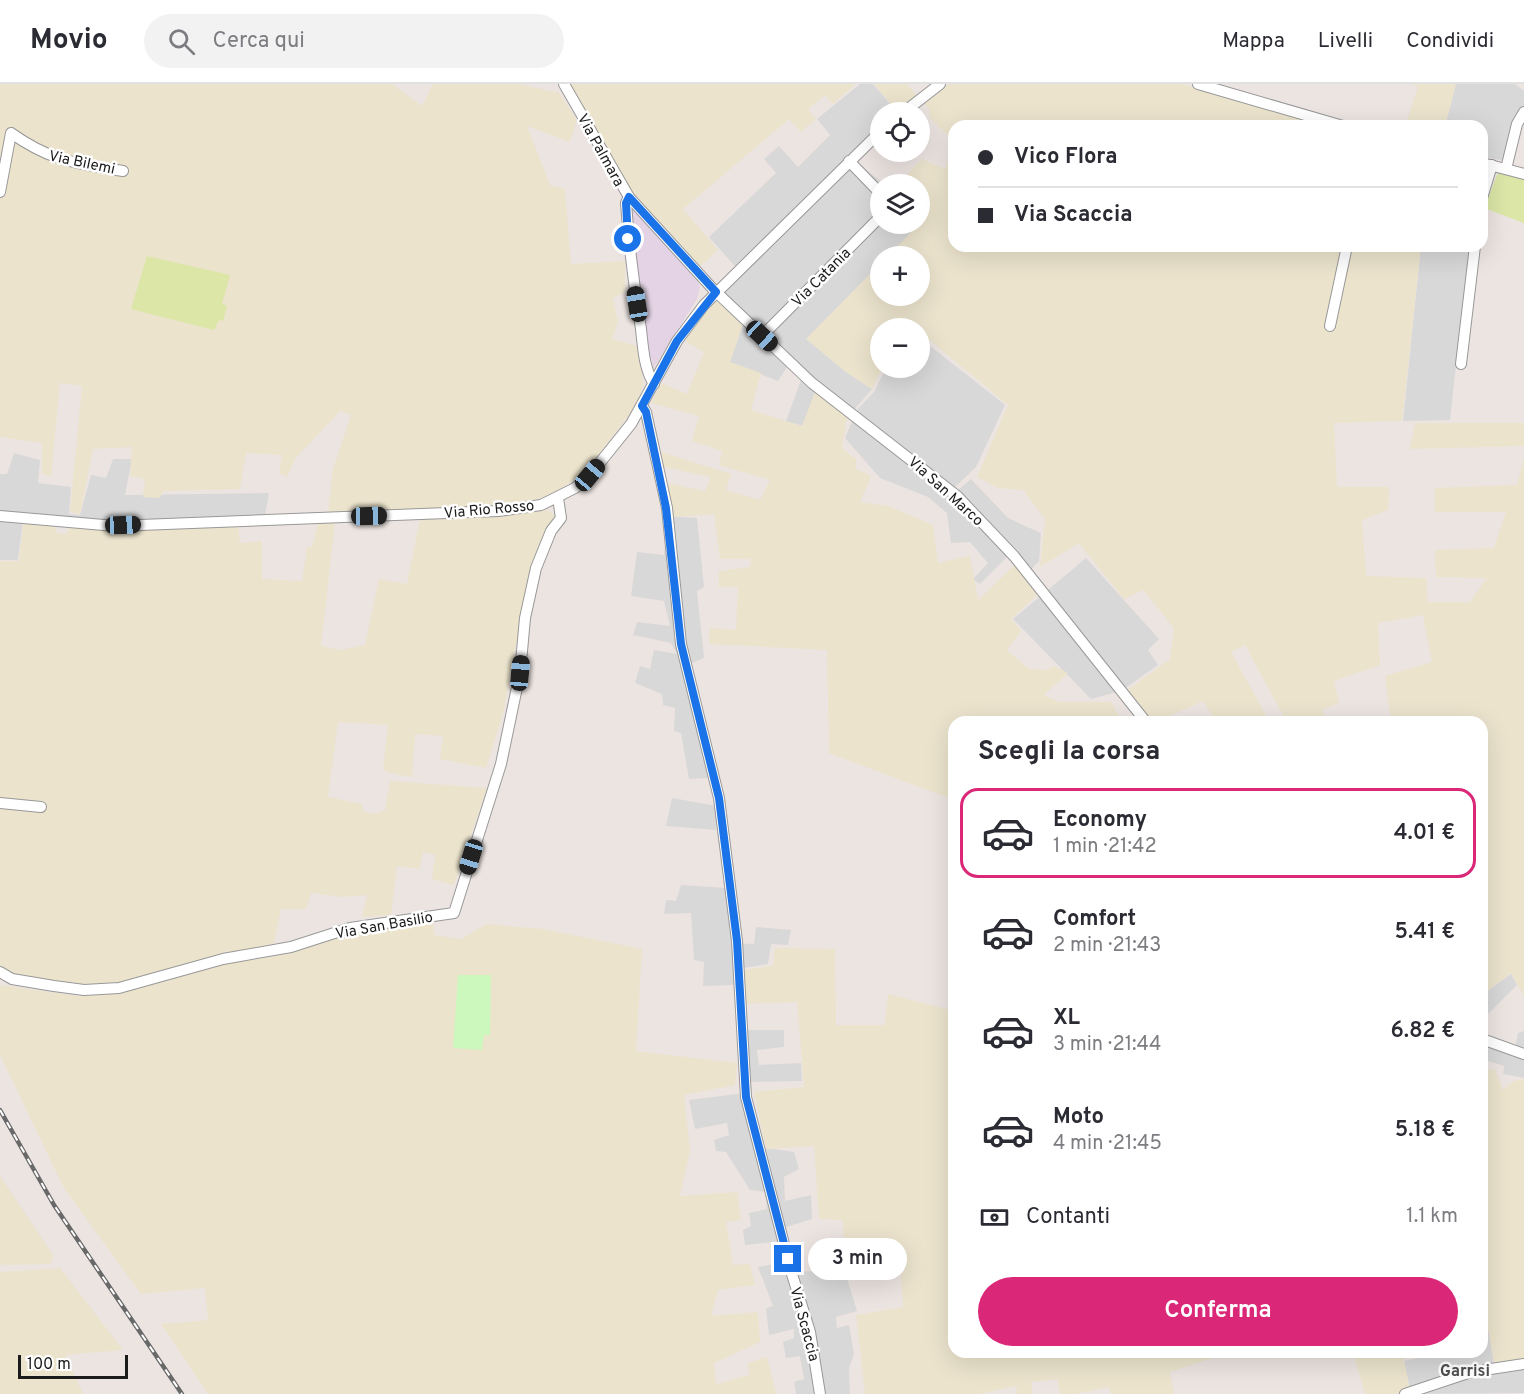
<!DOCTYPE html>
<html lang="it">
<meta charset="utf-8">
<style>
body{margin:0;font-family:Overpass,sans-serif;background:#f2f2f3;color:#2b2b33;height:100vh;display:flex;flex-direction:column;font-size:22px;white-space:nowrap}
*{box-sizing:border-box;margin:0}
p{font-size:20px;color:#7c7c81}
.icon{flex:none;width:33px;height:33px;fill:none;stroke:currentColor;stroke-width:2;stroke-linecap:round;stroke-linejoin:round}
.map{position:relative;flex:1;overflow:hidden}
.drawer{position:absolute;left:948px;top:632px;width:540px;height:642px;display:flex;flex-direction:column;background:#fff;border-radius:18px;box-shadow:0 6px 24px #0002}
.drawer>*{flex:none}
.hud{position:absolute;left:948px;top:36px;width:540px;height:132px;border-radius:18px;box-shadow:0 6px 24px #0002;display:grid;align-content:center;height:132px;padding:0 30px;background:#fff}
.fabs{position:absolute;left:870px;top:18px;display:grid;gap:12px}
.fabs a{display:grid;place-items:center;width:60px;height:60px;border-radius:50%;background:#fff;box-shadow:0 6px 24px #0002;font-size:30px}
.scale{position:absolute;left:18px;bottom:15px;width:110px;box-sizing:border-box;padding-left:6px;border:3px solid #1b1b1b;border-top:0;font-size:16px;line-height:21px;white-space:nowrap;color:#1b1b1b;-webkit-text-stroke:4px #fff;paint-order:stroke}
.end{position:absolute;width:27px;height:27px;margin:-14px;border:8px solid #1a73e8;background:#fff;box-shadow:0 0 0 3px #fff}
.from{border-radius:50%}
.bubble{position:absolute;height:42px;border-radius:21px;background:#fff;box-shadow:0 6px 24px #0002;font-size:20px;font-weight:600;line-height:42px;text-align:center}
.car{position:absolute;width:18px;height:36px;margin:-18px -9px;border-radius:8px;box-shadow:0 0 4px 2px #0007;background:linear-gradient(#222 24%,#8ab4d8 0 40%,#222 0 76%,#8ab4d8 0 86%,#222 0)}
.hud b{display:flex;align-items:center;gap:21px;height:57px;font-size:22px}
.hud b+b{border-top:2px solid #e1e1e2}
.hud i{width:15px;height:15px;background:#2b2b33}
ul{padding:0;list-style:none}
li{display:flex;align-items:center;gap:18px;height:90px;margin:0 12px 9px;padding:0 18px;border:3px solid transparent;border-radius:18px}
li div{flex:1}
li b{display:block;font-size:22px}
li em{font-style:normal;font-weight:600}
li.current{border-color:#db2777}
li>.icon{width:54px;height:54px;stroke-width:1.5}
h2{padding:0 30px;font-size:27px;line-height:72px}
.pay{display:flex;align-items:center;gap:15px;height:66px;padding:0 30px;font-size:22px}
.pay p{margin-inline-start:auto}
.primary-button{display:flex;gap:12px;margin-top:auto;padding:12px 30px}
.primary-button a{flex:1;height:69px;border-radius:36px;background:#db2777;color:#fff;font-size:24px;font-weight:600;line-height:69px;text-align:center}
header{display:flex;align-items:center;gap:36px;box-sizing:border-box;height:84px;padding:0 30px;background:#fff;border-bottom:2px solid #e1e1e2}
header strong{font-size:28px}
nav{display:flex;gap:33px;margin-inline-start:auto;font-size:21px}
.search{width:420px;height:54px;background:#f2f2f3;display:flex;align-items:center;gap:15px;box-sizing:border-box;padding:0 21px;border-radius:33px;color:#7c7c81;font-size:22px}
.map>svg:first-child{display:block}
</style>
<header>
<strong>Movio</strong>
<div class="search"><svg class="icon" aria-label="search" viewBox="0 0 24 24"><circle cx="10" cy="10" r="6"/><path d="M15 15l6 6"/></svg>Cerca qui</div>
<nav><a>Mappa</a><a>Livelli</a><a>Condividi</a></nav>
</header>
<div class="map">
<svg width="1524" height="1310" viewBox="0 0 1524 1310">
<rect width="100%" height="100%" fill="#ece4e1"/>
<g fill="#d9d8d8">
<path d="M860 0H873L897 28H880V44L850 73 884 100H880V140L921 139 888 172H880V180L807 255 846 288 872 305 847 334 815 308 803 342 786 337 801 296 787 283 778 297 730 278 743 240 724 207 741 189 709 153 776 89 764 75 779 62 798 83 830 51 817 35Z"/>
<path d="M1456 0H1515L1524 7V24L1502 76 1482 73V42H1445Z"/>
<path d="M1421 162H1469L1450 336 1403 337Z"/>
<path d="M920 254 1005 321 976 383 953 405 855 328 874 308 886 284H920Z"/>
<path d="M853 335 953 410 971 395 1008 434 1041 449 1039 477 1030 487 1011 469 980 500 973 495 988 479 970 458 951 459 947 429 928 413 880 394 845 354Z"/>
<path d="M14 369 40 376 38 399 71 403 69 430 80 431 91 391 106 394 113 375H132L125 411 269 409 265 432 114 438 24 428 18 476H0V390H7Z"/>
<path d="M668 432 697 434 704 503 697 507 704 574 685 582 710 694 689 695 681 649 674 647 675 624 663 621 662 610 635 599 640 582 650 585 654 566 677 570 671 559 633 551 637 538 670 542 664 517 631 512 637 468 664 471Z"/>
<path d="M1086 474 1159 555 1148 566 1158 581 1121 607 1091 615 1013 535Z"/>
<path d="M672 714 717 722 716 746 666 742Z"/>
<path d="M681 801 726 804 732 859 754 860 756 843 791 846 788 861 771 860 768 880 736 885 734 901 703 902 704 878 694 876 691 829 664 830 666 816 676 817Z"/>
<path d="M1511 890 1517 901 1482 936V911Z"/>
<path d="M744 946H784V963L757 966 759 981 801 979 802 997 746 998Z"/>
<path d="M1524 947V994L1503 990 1504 982 1485 976 1482 980V952L1515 965 1518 949Z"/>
<path d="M744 1009 761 1063 794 1068 799 1085 784 1093 785 1117 811 1111 812 1135 783 1144 790 1187 845 1188 857 1227 836 1233 837 1244 849 1241 854 1270 849 1284 850 1310H796L794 1298 804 1295 800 1272 786 1274 783 1258 794 1254V1245L769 1251 766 1224 773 1222 758 1183 780 1179 775 1158 745 1161 743 1146 751 1142 749 1129 767 1125 765 1108 750 1106 726 1068 716 1067 714 1056 729 1051 727 1039 695 1045 689 1016Z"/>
<path d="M1482 1208 1494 1279 1524 1276V1309L1396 1310 1410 1306 1404 1277 1432 1271V1268H1482Z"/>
</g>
<path fill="#e3d3e5" d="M631 121 693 190 700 202 697 215 653 285 652 275 647 270 632 172Z"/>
<g fill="#ebe3cc">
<path d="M0 0H392L422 22 433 0H520L559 9 577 36 570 58 527 42 550 101 565 105 571 180 625 177V208L613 214 618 238 612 255 640 263 643 302 638 319 586 387 555 409 523 419 391 428 328 429 333 385 351 331 340 327 295 375 287 393 279 389 282 371 246 369 240 405 164 407 159 414 143 413 145 395 130 392 132 363 93 365 80 430 70 428 82 302 60 299 51 393 42 389V359L0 353Z"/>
<path d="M569 0H856L833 20 825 11 808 25 816 35 801 48 789 35 683 125 718 166 699 183 631 111Z"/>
<path d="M874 0H907L918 13 898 28Z"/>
<path d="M949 0H1180L1248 16 1327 42H954V58L929 33 930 26 924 19Z"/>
<path d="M1412 0H1456L1445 42H1405L1418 3Z"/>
<path d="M954 67V162H1421L1402 337 1334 339 1337 403H1389L1388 426 1362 436 1366 492 1426 494 1428 518H1470L1487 494 1436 493 1435 466 1494 464 1506 428H1435V404L1517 401 1524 374V912L1511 889 1482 911V638L1391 637 1385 592 1432 578 1423 531 1378 539 1380 581 1334 597 1339 619 1321 626 1327 637H1286L1245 561 1231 568 1269 637H1216L1203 617 1158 637H1151L1126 607 1170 575 1174 544 1143 506 1124 515 1079 459 1040 483 1045 435 1023 406 998 404 977 393 1008 321 920 248V244H915L904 236 900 244H880L882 284 872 305 846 288 806 255 880 180V212H920V172H888L920 139V100H898L922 75 945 85Z"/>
<path d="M715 218H720L743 240 730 278 761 289 751 326 802 342 815 308 847 334 842 364 856 375V385L871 392 860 418 888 422 933 441 938 479 970 472 978 516 1015 481 1038 510 1011 535 1021 547 1007 566 1029 585 1047 586 1054 582 1068 589 1044 611 1059 618H1111L1122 637 954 638V716L829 669 827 566 709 560 710 544 736 546 738 503H719V487L750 483 751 475H720L714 430 672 433 667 399 705 407 711 393 664 383 658 367 731 390 726 406 760 416 770 396 719 381 722 367 692 357 699 332 651 319 661 299 687 310 704 268 683 256Z"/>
<path d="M1415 339H1524V362L1410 365Z"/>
<path d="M548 426 555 432 539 460 531 482 503 630 486 684 440 675 443 652 415 650 412 693 394 690 383 686 388 641 338 638 328 713 362 720 364 728 376 730 385 726 390 697 487 704 454 801 432 795 435 771 423 768 420 785 397 782 391 831 362 833 367 811 342 813 311 809 306 825H281L274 859 112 903 53 899 11 890 0 882V477H19L24 435 53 438 57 449 65 450 72 441 238 440 240 459 262 457V495L302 497 307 463H312L318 438H335L321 562 341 566 365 561 379 495 407 500 420 435 498 432Z"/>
<path d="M433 835 434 851 461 855 487 840 543 845 642 865 636 967 737 979 735 1001 684 1011 690 1067 680 1112 737 1108 741 1136 726 1138 733 1181 750 1180 755 1201 718 1206 711 1232 758 1228 760 1258 714 1279 716 1300 749 1291 748 1279 767 1273 776 1310H208L161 1240 208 1236 205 1204 141 1210 64 1104 0 971V901L79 912 141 904 232 877 284 870 351 849Z"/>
<path d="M775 864 835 865 836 941H885L888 910 954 927V1268H1225V1270L1170 1288 1174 1310H1111L1109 1303 1075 1310H1060L1057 1295 1031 1298 1033 1310H1017L1016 1302 980 1310H865L856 1231 903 1223 900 1177 845 1183 843 1136 819 1135 814 1062 766 1065 754 1008 804 1003 797 918 743 920 741 886 773 882Z"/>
<path d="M1495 985 1503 1006 1514 997 1524 995V1276L1494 1280 1482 1208V988Z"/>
<path d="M0 1092 53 1171 51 1180 0 1181Z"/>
<path d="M60 1184 123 1266 65 1271 83 1310H0V1188Z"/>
<path d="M1353 1268H1402L1410 1306 1396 1310H1365Z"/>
</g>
<g fill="#dbe6a7">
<path d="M1498 89 1524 96V139L1484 124Z"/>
<path d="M147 172 230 191 222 220 227 222 223 237 219 236 214 246 131 225Z"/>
</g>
<path fill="#ccf7bd" d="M458 891H491L490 951H484L482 966 453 964Z"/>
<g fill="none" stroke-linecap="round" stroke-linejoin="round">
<defs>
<g id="minor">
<path d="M564 0 629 113 712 204 812 299 957 412 1014 472 1146 638"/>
<path d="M1198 0 1343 42"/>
<path d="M904 28 940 0"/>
<path d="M849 77 880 109"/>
<path d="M1482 79 1524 90"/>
<path d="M1506 85 1517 40 1524 28"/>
<path d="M0 108 11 49C52 78 76 79 123 87"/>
<path d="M629 113 626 119C629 162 634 203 641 245 643 263 644 285 654 300"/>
<path d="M1482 114 1492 81"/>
<path d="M1330 242 1347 162"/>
<path d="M762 252 880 133"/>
<path d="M1461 280 1475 162"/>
<path d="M642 322 646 328 667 424 681 560 719 714 737 857 746 1013 791 1187 810 1248 820 1310"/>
<path d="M0 432 115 442 498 427 541 421 575 404 590 391 631 340 677 257 704 221 880 48"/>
<path d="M0 719 41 723"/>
<path d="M0 888 12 895 54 902 84 906 119 904 223 875 291 863 350 844 454 829 501 680 520 589 525 534 536 484 551 447 561 434 558 414"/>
<path d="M1482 955 1524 970"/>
<path d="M1405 1310 1471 1288 1524 1280"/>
</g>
</defs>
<use href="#minor" stroke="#989898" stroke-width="12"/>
<use href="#minor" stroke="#fff" stroke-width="10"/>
<defs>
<path id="rail" d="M0 1026 54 1121 182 1310"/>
</defs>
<use href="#rail" stroke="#696969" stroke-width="4.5"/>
<use href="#rail" stroke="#fff" stroke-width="2" stroke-dasharray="7" stroke-linecap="butt"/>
</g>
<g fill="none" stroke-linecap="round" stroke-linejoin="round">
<path stroke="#1a73e8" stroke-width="8" d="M628 155 626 119 629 113 716 208 677 257 642 322 646 328 666 424 681 560 719 714 737 857 746 1013 788 1175"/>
</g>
<g text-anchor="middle" stroke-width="5" stroke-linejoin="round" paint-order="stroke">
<g font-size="15" fill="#1b1b1b" stroke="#fff">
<text transform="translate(601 66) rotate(61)" y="5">Via Palmara</text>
<text transform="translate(82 78) rotate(12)" y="5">Via Bilemi</text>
<text transform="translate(821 193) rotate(-45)" y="5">Via Catania</text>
<text transform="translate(946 407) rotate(42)" y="5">Via San Marco</text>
<text transform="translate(489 425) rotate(-5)" y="5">Via Rio Rosso</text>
<text transform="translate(384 841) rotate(-10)" y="5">Via San Basilio</text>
<text transform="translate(805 1240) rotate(75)" y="5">Via Scaccia</text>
</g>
<g font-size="16" font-weight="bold" fill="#4e4e4e" stroke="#fff">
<text x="1465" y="1292">Garrisi</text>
</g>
</g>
</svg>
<div class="fabs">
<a><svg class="icon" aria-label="locate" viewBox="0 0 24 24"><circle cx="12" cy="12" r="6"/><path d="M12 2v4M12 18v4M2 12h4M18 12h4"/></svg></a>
<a><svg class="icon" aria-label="layers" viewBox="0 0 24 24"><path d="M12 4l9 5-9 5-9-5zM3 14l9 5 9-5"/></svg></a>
<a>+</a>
<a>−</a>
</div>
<div class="scale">100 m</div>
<i class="end from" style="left:628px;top:155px"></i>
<i class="end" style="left:788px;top:1175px"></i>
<div class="bubble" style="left:808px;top:1154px;width:99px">3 min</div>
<i class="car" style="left:637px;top:220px;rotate:351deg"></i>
<i class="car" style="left:762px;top:252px;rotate:133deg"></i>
<i class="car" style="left:590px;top:391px;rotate:40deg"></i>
<i class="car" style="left:369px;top:432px;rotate:89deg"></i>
<i class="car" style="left:123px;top:441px;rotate:88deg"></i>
<i class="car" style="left:520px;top:589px;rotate:5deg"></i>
<i class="car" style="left:471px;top:773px;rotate:197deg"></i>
<div class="hud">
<b><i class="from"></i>Vico Flora</b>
<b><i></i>Via Scaccia</b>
</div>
<section class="drawer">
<h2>Scegli la corsa</h2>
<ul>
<li class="current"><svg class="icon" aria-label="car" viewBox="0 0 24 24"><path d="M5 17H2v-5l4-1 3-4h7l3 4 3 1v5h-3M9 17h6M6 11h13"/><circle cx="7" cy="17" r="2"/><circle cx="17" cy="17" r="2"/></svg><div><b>Economy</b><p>1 min · 21:42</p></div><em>4.01 €</em></li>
<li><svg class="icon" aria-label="car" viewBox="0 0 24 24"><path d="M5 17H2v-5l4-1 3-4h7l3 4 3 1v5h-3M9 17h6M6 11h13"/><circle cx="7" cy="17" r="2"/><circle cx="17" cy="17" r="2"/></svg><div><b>Comfort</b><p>2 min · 21:43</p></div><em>5.41 €</em></li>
<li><svg class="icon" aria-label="car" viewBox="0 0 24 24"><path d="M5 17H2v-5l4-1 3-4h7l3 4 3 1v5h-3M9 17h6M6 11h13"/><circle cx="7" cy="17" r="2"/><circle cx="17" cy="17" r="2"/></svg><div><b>XL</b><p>3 min · 21:44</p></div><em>6.82 €</em></li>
<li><svg class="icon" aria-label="car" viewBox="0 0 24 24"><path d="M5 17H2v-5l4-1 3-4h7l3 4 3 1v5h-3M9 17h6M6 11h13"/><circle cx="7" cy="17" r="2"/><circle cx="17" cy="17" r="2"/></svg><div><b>Moto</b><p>4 min · 21:45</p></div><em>5.18 €</em></li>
</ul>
<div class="pay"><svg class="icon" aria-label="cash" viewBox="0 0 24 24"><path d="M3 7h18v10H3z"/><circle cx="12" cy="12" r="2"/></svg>Contanti<p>1.1 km</p></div>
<div class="primary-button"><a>Conferma</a></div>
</section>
</div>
